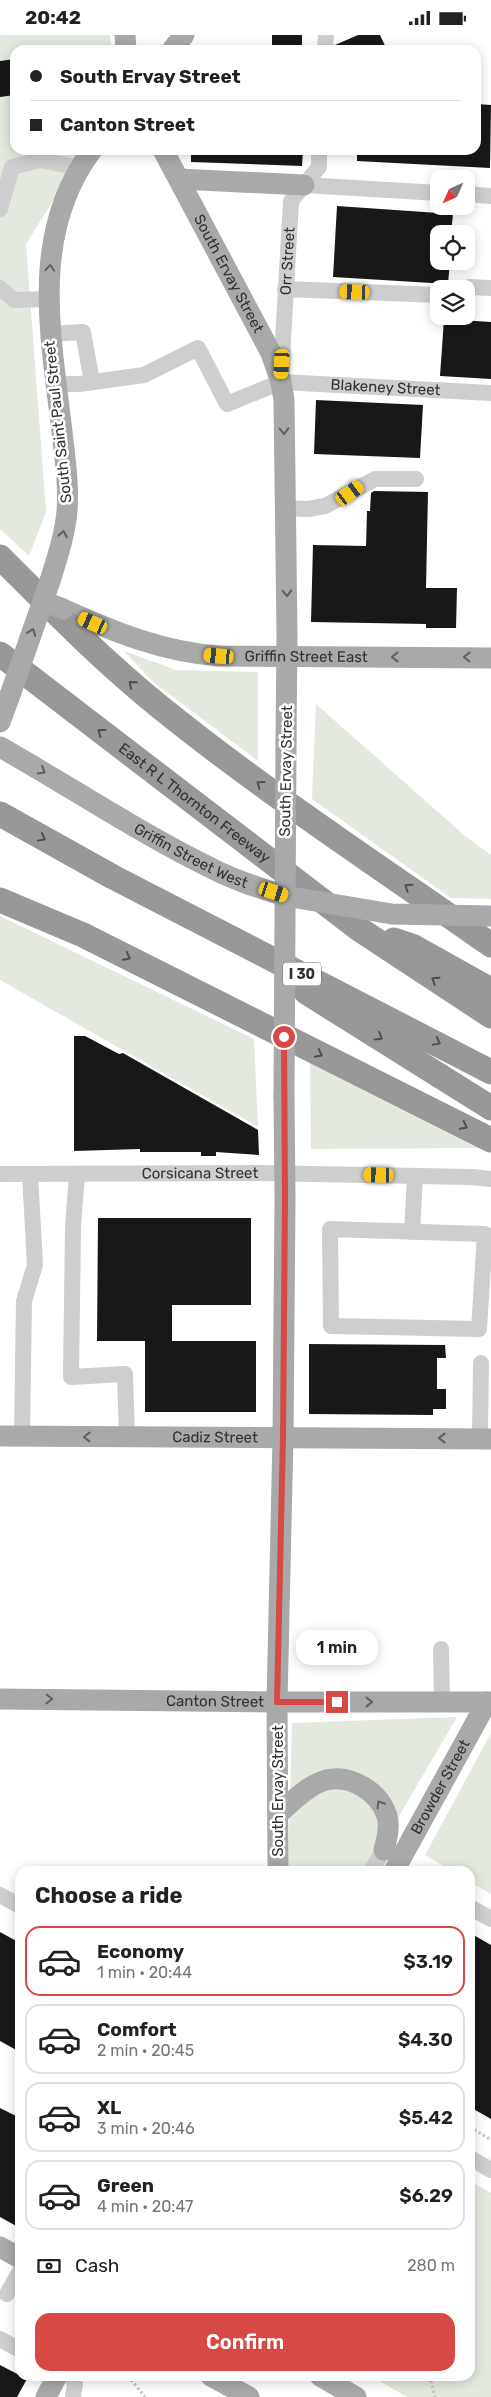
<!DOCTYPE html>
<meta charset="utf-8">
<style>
body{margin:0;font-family:Rubik,sans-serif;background:#f2f2f2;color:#222;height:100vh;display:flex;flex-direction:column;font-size:19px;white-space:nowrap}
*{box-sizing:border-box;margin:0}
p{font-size:16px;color:#767676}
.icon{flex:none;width:28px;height:28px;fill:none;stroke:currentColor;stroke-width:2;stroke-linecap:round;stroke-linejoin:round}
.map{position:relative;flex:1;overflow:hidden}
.details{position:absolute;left:15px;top:1831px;width:460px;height:515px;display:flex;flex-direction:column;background:#fff;border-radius:15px;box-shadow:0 2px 12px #0003}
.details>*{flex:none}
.banner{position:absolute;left:10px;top:10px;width:471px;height:110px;border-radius:15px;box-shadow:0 2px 12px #0003;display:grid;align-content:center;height:110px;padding:0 20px;background:#fff}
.needle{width:32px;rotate:225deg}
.fabs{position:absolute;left:430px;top:135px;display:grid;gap:10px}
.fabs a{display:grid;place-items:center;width:45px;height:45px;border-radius:10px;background:#fff;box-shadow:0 2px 12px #0003;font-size:25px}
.end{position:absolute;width:22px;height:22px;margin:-11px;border:6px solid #d64945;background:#fff;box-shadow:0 0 0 2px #fff}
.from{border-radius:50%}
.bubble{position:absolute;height:35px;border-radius:15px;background:#fff;box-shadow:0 2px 12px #0003;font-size:16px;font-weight:600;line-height:35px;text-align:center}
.car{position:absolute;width:15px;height:30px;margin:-15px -8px;border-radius:6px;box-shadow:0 0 4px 1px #0007;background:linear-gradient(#f5c518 24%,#345 0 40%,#f5c518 0 76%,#345 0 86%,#f5c518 0)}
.banner b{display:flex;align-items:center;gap:18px;height:48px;font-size:19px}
.banner b+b{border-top:1px solid #e0e0e0}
.banner i{width:12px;height:12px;background:#222}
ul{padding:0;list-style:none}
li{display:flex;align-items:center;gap:15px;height:70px;margin:0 10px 8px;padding:0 10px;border:2px solid #e0e0e0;border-radius:15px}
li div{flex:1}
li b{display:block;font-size:19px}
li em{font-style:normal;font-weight:600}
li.current{border-color:#d64945}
li>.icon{width:45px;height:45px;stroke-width:1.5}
h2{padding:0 20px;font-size:22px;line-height:60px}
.pay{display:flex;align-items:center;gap:12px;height:55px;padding:0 20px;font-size:19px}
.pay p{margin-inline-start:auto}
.cta{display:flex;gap:10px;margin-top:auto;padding:10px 20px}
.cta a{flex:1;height:58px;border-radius:15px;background:#d64945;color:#fff;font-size:20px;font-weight:600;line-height:58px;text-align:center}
.status{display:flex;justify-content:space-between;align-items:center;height:35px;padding:0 25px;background:#fff;direction:ltr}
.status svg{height:14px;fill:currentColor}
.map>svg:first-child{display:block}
</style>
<div class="status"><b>20:42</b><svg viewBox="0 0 49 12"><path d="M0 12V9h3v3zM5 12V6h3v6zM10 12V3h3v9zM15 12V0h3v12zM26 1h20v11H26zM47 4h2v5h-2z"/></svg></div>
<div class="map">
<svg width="491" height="2362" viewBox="0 0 491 2362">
<rect width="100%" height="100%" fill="#fff"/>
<g fill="#e3e9de">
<path d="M0 0H110L112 15H15V115H85L26 209 46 477 29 521 0 494Z"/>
<path d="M124 616 176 635 258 637V726L153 647Z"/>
<path d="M316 669 464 800 491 820V864L451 863 312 764Z"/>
<path d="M0 881 254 1004 258 1092 0 945Z"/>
<path d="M310 1026 480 1113 311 1114Z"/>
<path d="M457 1682 367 1836H288L292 1688Z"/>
<path d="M491 1698V1859L470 1847V1836H452L425 1820Z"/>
<path d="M470 2146 491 2158V2362H407L371 2341H470Z"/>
</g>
<g fill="#181818">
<rect x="272" y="0" width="30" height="15"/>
<path d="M358 0H380L387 15H335V10Z"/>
<path d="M15 24V60L0 62V26Z"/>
<path d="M476 69 491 70 490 133 357 126V115H476Z"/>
<path d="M191 115H303L302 131 191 127Z"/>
<path d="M337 171 453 179 451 199H439V226H450L448 249 333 242Z"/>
<path d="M444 284 491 287V344L440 341Z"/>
<path d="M316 365 423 370 420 423 314 419Z"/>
<path d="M374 456 428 457 426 553H457L456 593H426V589L311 587 313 510 366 511 367 476H370L371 458Z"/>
<path d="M74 1001H85L119 1019 123 1018 258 1095 259 1120 216 1117V1121H201V1117H140V1114L74 1116Z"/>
<path d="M98 1183H251V1270H172V1306H256V1377H145V1306H97Z"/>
<path d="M309 1309 445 1310 446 1323H437V1354H446V1374H433V1380L309 1379Z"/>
<path d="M0 1897 20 1908V2017L0 2006Z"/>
<path d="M470 1898 491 1910V2084L470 2072Z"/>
<path d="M0 2073 20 2083V2193L0 2182Z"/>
<path d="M0 2330 27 2344 17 2362H0Z"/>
</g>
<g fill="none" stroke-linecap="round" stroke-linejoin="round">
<g stroke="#c8c8c8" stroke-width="3" stroke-dasharray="2.5 2.5" stroke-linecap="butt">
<path d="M470 2092 491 2105"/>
<path d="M128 2341 145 2362"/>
<path d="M430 2341 435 2362"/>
</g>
<g stroke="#cecece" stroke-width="16">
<path d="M325 15 326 0"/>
<path d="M304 150 439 158"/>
<path d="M466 159 491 161"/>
<path d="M0 174 12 132 41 125 79 133"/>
<path d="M0 253 14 265 48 264"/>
<path d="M285 254 439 260"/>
<path d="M463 254 469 252 491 253"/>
<path d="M50 299 83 297 92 347"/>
<path id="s1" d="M281 340 291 166 319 132V115"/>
<path id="s2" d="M57 349H79L144 340 198 313 227 369 281 347 491 358"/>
<path d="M285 473 308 474 325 471 375 444H416"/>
<path id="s3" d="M0 1139 260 1138 472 1142 491 1144"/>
<path d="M77 1139 73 1192 71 1342 125 1339 127 1402"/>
<path d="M330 1194 485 1199 479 1294 331 1291Z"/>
<path d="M412 1197 415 1141"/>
<path d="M22 1402 24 1266 35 1230 30 1139"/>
<path d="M480 1403 481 1328"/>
<path d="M441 1614 442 1667"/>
<path d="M371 1836 384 1815"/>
<path d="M0 1860 20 1871"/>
<path d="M470 1872 491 1884"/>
<path d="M470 2123 491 2135"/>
<path d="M7 2259 20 2236"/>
<path d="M0 2304 20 2315"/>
<path d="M71 2341 75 2349 73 2362"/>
</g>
<g stroke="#a9a9a9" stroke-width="21">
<path d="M125 0 126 15"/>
<path d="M172 15 184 0"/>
<path id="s4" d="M163 115 271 318 281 347 284 365 287 600 286 708"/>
<path d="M179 144 304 150"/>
<path d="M50 546C57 523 65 500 67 476 69 450 65 423 62 397 51 301 29 199 92 115"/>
<path id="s5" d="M63 574C114 597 163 617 219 621L491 623"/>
<path d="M0 687 10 660"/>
<path id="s6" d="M0 712C71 752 139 798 213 834 236 846 260 853 285 861"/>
<path id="s7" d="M0 1401 491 1404"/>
<path id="s8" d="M0 1664 277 1667H491"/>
<path d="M279 1778C292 1767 308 1750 326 1745 350 1739 379 1756 387 1781 390 1792 387 1803 384 1815"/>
<path d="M278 1836 277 1667 283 1402 285 1164 284 1061"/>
<path id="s9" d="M394 1836 487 1667"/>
<path d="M0 2212 20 2223"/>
<path d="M211 2341 249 2362"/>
<path d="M320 2341 356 2362"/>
<path d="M46 2362 57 2341"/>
</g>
<g stroke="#989898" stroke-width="25">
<path d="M0 522C52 574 103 626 160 672 265 757 380 832 491 910"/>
<path id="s10" d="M0 619 359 894 491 981"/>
<path d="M0 779 113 842 491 1037"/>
<path d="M0 865 83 900 491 1105"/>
<path d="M394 905 412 911 491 955"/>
<path d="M306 957 491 1073"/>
</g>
<g stroke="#a9a9a9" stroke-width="21">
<path d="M43 566 63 574"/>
<path d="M10 660 50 546"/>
<path d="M285 861 392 879 491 881"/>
<path d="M284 1061 286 708"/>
</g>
</g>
<defs><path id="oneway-chevron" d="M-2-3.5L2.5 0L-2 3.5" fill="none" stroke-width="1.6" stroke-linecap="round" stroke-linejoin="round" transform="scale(1.25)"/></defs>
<g stroke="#616161">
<use href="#oneway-chevron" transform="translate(50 233) rotate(-86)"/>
<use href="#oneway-chevron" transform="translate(284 396) rotate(89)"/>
<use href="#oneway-chevron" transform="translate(63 499) rotate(-80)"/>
<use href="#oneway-chevron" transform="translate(287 558) rotate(89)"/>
<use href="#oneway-chevron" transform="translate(32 597) rotate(-70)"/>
<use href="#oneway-chevron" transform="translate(395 622) rotate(-180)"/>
<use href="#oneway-chevron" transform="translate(467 622) rotate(-179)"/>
<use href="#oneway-chevron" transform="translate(42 736) rotate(31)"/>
<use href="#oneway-chevron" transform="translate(87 1402) rotate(-180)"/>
<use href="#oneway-chevron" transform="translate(442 1403) rotate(-180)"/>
<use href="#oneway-chevron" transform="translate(49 1664) rotate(1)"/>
<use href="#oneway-chevron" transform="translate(369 1667)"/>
<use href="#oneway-chevron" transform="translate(380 1769) rotate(-122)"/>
</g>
<g stroke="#505050">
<use href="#oneway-chevron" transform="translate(132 649) rotate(-139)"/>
<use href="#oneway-chevron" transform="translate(101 697) rotate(-143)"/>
<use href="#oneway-chevron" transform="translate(260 749) rotate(-144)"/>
<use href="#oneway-chevron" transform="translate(42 803) rotate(29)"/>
<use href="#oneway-chevron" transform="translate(408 852) rotate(-145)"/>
<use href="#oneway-chevron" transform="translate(127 922) rotate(27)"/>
<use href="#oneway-chevron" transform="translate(435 945) rotate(-147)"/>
<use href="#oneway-chevron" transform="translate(379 1002) rotate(32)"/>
<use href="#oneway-chevron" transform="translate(437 1007) rotate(27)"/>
<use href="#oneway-chevron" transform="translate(319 1019) rotate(27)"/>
<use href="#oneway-chevron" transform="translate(464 1091) rotate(27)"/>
</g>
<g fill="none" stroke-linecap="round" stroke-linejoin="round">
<path stroke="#d64945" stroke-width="6" d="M284 1002 285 1164 283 1402 277 1667H337"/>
</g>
<g text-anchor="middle" stroke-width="5" stroke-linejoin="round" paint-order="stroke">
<rect fill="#fff" stroke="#6f6f6f" stroke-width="1" x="283" y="927.5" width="38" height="23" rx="4"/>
<g font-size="14" font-weight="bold" fill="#313131">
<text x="302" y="944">I 30</text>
</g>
<g font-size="15" fill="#313131" stroke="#fff">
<text dy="5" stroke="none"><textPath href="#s1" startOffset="114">Orr Street</textPath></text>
<text dy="5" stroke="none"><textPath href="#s4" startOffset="140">South Ervay Street</textPath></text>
<text dy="5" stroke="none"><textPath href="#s2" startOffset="374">Blakeney Street</textPath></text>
<text transform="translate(58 387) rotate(-96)" y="5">South Saint Paul Street</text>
<text dy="5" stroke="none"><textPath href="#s5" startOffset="251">Griffin Street East</textPath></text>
<text transform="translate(286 736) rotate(-89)" y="5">South Ervay Street</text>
<text dy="5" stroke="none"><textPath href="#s10" startOffset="245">East R L Thornton Freeway</textPath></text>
<text dy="5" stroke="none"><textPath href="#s6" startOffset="220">Griffin Street West</textPath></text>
<text dy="5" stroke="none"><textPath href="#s3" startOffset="200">Corsicana Street</textPath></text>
<text dy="5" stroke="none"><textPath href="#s7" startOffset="215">Cadiz Street</textPath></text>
<text dy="5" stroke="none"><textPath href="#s8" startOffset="215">Canton Street</textPath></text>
<text dy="5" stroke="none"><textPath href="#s9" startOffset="96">Browder Street</textPath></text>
<text transform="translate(278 1756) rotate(-90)" y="5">South Ervay Street</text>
</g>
</g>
</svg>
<div class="fabs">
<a><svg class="needle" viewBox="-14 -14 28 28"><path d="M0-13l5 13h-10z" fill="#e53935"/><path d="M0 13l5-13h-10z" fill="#767676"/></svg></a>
<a><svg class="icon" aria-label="locate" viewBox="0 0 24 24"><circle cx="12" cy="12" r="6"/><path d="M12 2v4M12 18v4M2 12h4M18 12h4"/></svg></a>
<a><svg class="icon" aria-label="layers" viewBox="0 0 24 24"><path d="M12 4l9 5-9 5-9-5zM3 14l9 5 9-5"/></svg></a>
</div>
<i class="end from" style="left:284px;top:1002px"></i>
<i class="end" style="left:337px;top:1667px"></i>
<div class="bubble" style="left:296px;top:1595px;width:82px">1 min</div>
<i class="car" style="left:355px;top:257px;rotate:272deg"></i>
<i class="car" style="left:282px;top:329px;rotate:183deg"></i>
<i class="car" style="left:350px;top:458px;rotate:54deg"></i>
<i class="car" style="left:93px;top:588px;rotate:294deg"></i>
<i class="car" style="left:219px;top:621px;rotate:275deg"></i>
<i class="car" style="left:274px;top:857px;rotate:108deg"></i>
<i class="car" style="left:379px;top:1140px;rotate:271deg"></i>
<div class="banner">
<b><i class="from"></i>South Ervay Street</b>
<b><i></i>Canton Street</b>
</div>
<section class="details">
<h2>Choose a ride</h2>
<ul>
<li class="current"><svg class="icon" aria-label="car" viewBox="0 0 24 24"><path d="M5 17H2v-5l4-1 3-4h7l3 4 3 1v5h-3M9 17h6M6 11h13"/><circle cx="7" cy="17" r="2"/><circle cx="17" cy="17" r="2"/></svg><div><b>Economy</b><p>1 min · 20:44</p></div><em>$3.19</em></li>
<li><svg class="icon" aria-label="car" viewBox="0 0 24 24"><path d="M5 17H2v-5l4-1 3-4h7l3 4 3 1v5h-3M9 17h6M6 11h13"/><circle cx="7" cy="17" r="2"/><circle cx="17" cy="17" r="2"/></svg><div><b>Comfort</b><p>2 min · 20:45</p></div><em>$4.30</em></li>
<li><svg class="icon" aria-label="car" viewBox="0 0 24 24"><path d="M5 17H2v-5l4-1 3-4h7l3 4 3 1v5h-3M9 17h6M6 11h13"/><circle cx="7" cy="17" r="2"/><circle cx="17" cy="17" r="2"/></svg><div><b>XL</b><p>3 min · 20:46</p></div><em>$5.42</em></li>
<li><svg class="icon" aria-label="car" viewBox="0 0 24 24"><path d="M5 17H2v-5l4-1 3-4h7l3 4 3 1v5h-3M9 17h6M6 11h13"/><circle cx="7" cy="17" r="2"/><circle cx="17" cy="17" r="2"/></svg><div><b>Green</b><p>4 min · 20:47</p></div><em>$6.29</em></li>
</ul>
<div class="pay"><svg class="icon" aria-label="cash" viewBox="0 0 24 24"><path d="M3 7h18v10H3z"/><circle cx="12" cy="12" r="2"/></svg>Cash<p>280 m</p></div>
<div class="cta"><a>Confirm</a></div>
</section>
</div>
